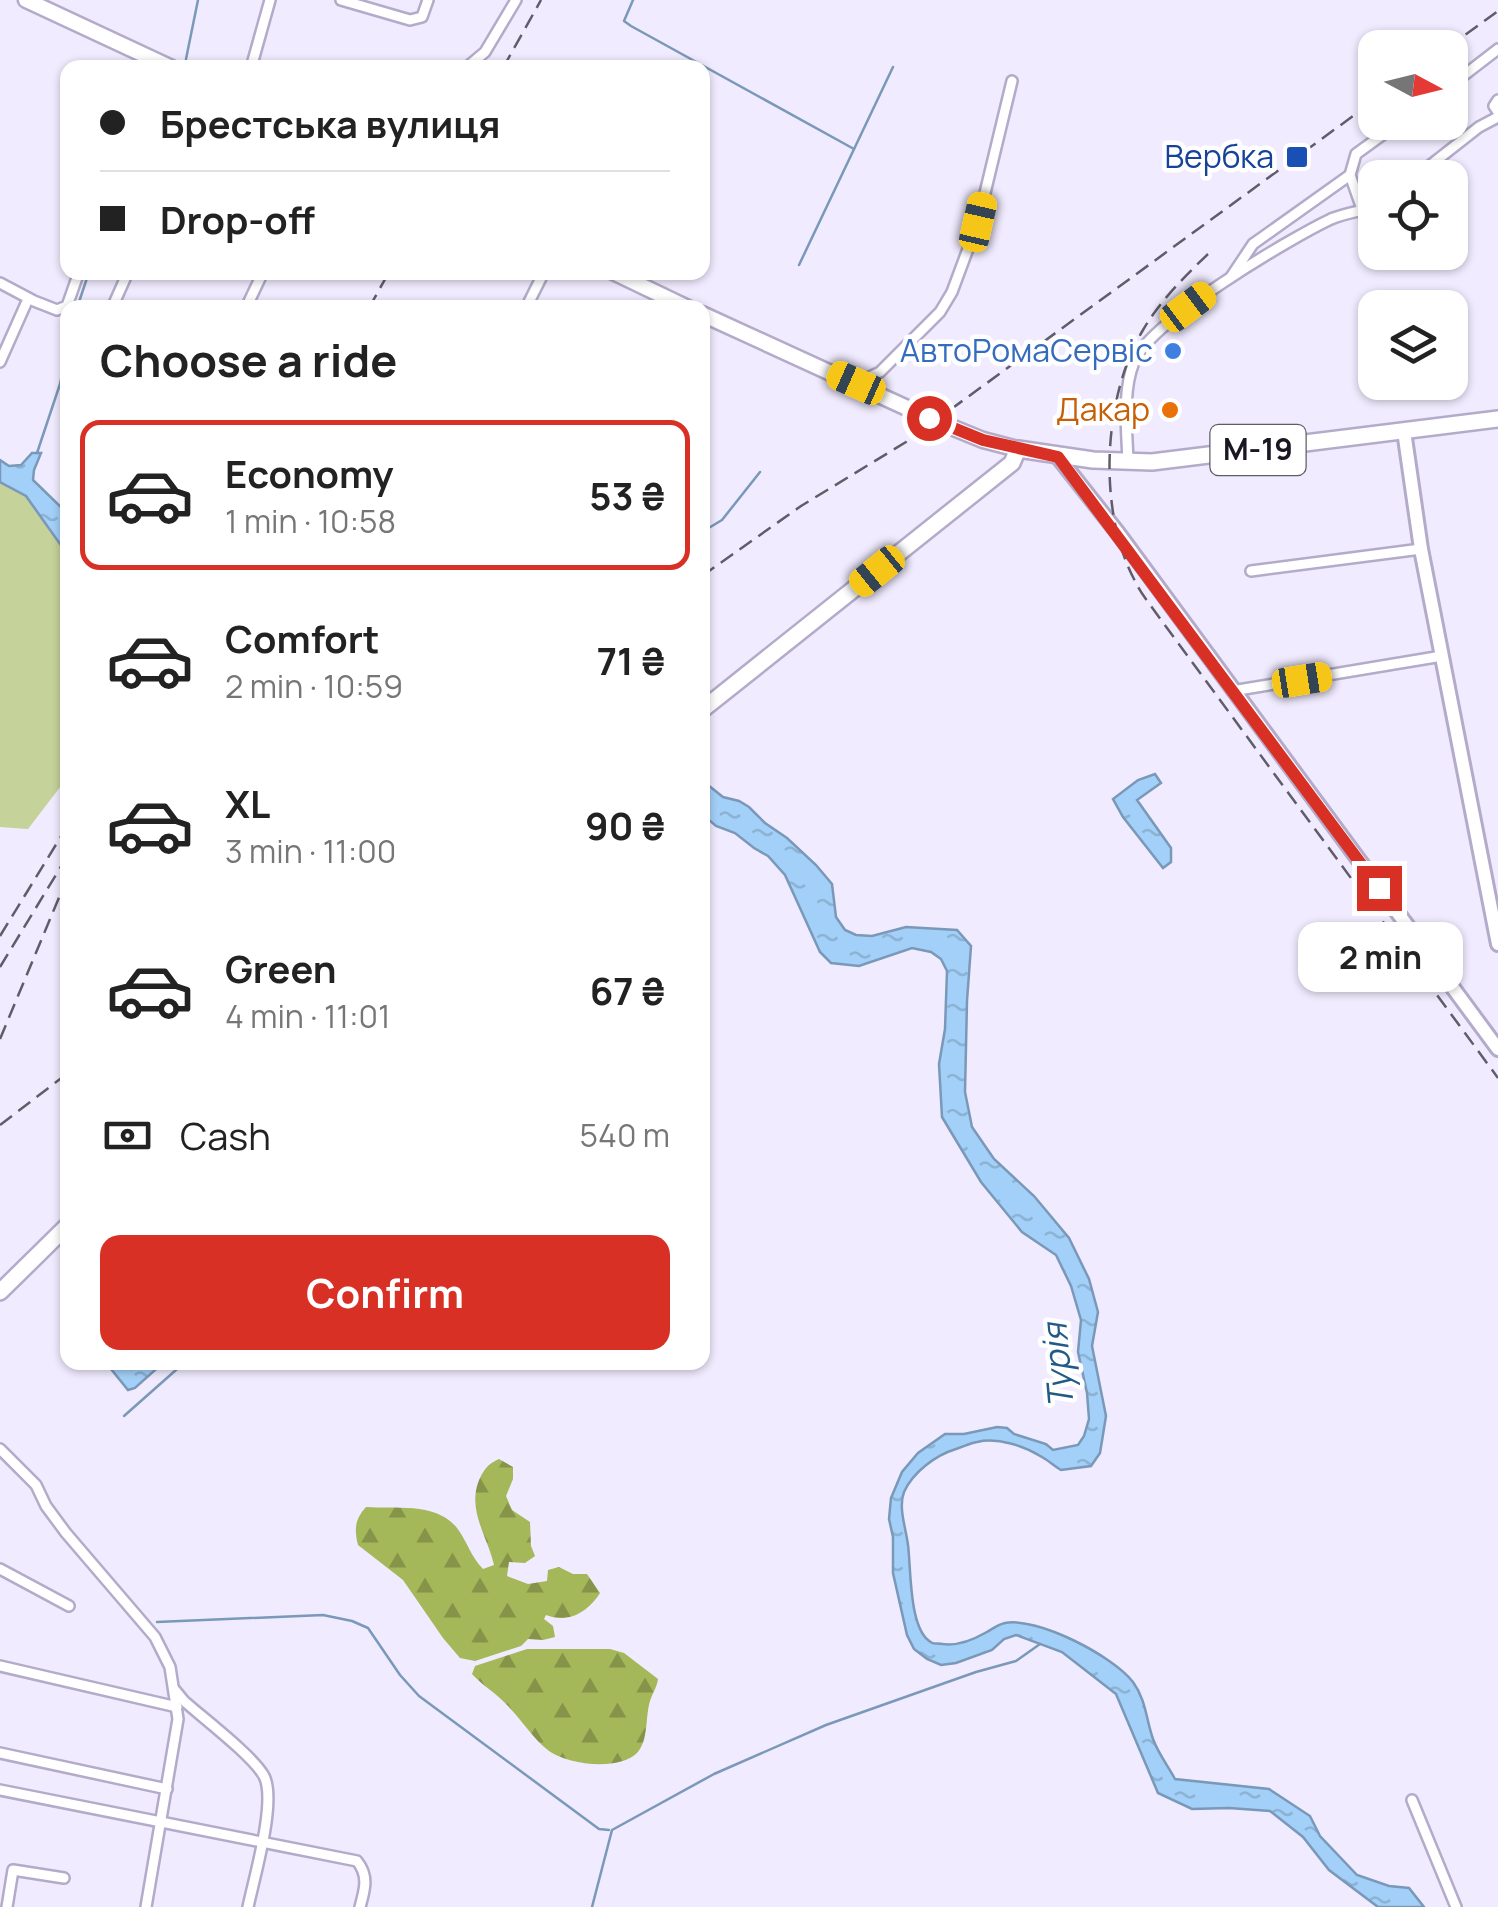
<!DOCTYPE html>
<meta charset="utf-8">
<style>
body{margin:0;font-family:Manrope,sans-serif;background:#f2f2f2;color:#222;height:100vh;display:flex;flex-direction:column;font-size:38px;white-space:nowrap}
*{box-sizing:border-box;margin:0}
p{font-size:32px;color:#767676}
.icon{flex:none;width:55px;height:55px;fill:none;stroke:currentColor;stroke-width:2;stroke-linecap:round;stroke-linejoin:round}
.map{position:relative;flex:1;overflow:hidden}
.details{position:absolute;left:60px;top:300px;width:650px;height:1070px;display:flex;flex-direction:column;background:#fff;border-radius:20px;box-shadow:0 2px 8px #0004}
.details>*{flex:none}
.banner{position:absolute;left:60px;top:60px;width:650px;height:220px;border-radius:20px;box-shadow:0 2px 8px #0004;display:grid;align-content:center;height:220px;padding:0 40px;background:#fff}
.needle{width:65px;rotate:97deg}
.fabs{position:absolute;left:1358px;top:30px;display:grid;gap:20px}
.fabs a{display:grid;place-items:center;width:110px;height:110px;border-radius:20px;background:#fff;box-shadow:0 2px 8px #0004;font-size:50px}
.end{position:absolute;width:45px;height:45px;margin:-22px;border:12px solid #d93025;background:#fff;box-shadow:0 0 0 5px #fff}
.from{border-radius:50%}
.bubble{position:absolute;height:70px;border-radius:20px;background:#fff;box-shadow:0 2px 8px #0004;font-size:32px;font-weight:700;line-height:70px;text-align:center}
.car{position:absolute;width:30px;height:60px;margin:-30px -15px;border-radius:12px;box-shadow:0 0 8px 2px #0007;background:linear-gradient(#f5c518 24%,#345 0 40%,#f5c518 0 76%,#345 0 86%,#f5c518 0)}
.banner b{display:flex;align-items:center;gap:35px;height:95px;font-size:38px}
.banner b+b{border-top:2px solid #e0e0e0}
.banner i{width:25px;height:25px;background:#222}
ul{padding:0;list-style:none}
li{display:flex;align-items:center;gap:30px;height:150px;margin:0 20px 15px;padding:0 20px;border:5px solid transparent;border-radius:20px}
li div{flex:1}
li b{display:block;font-size:38px}
li em{font-style:normal;font-weight:700}
li.current{border-color:#d93025}
li>.icon{width:90px;height:90px;stroke-width:1.5}
h2{padding:0 40px;font-size:45px;line-height:120px}
.pay{display:flex;align-items:center;gap:25px;height:110px;padding:0 40px;font-size:38px}
.pay p{margin-inline-start:auto}
.cta{display:flex;gap:20px;margin-top:auto;padding:20px 40px}
.cta a{flex:1;height:115px;border-radius:20px;background:#d93025;color:#fff;font-size:40px;font-weight:700;line-height:115px;text-align:center}
.map>svg:first-child{display:block}
</style>
<div class="map">
<svg width="1498" height="1907" viewBox="0 0 1498 1907">
<defs>
<pattern id="forest-firs" width="22" height="20" patternUnits="userSpaceOnUse" patternTransform="scale(2.5)"><rect width="22" height="20" fill="#a4b759"/><path d="M5 1l3.5 6h-7zM16 11l3.5 6h-7z" fill="#859449"/></pattern>
<pattern id="water-ripples" width="26" height="14" patternUnits="userSpaceOnUse" patternTransform="scale(2.5)"><rect width="26" height="14" fill="#a3d0f8"/><path d="M2 4q2-2 4 0t4 0M15 11q2-2 4 0t4 0" fill="none" stroke="#8cb2d4"/></pattern>
</defs>
<rect width="100%" height="100%" fill="#f0ebfe"/>
<path fill="#c5d299" d="M0 482 26 496 60 544 67 550V778L28 829 0 827Z"/>
<g fill="url(#forest-firs)">
<path d="M499 1459 513 1467V1479L506 1496 512 1510 530 1522 531 1546 535 1556 525 1563 509 1562 507 1576 528 1584 547 1581 548 1570 559 1567 573 1574H587L600 1593C588 1612 568 1624 546 1615L544 1619 553 1626 555 1637 543 1640 528 1639 521 1646 475 1661 460 1658 443 1638 403 1580 358 1545C354 1529 355 1519 366 1507 394 1509 437 1502 457 1528 467 1541 471 1557 483 1569L494 1565C487 1534 464 1507 482 1474 487 1466 490 1463 499 1459Z"/>
<path d="M527 1649H610L624 1653 658 1679C657 1687 653 1692 650 1701 645 1717 649 1740 637 1753 619 1771 568 1765 549 1751 533 1739 521 1719 507 1705 496 1693 483 1686 472 1674L475 1666Z"/>
</g>
<g fill="url(#water-ripples)" stroke="#7a98b8" stroke-width="2.5">
<path d="M32 453H41L34 470 33 480 67 513V550L60 544 26 496 0 482V460L9 466 21 465Z"/>
<path d="M1155 774 1161 783 1137 800 1171 848V862L1163 868 1123 817 1113 799 1138 780Z"/>
<path d="M703 781 723 797 739 801 749 807 765 823 787 838 816 865 832 884 836 917 845 930 856 935 872 936 906 927 957 930 971 946 967 1001 965 1092 972 1127 994 1159 1034 1196 1069 1238 1089 1279 1098 1312 1092 1346 1106 1416 1100 1453 1091 1466 1061 1470C1054 1466 1049 1461 1042 1457 1024 1446 998 1437 977 1442 970 1443 963 1447 956 1449 936 1455 913 1472 904 1492 898 1508 906 1528 908 1545 911 1568 909 1624 928 1640 935 1646 934 1642 943 1644 958 1646 971 1641 985 1633 993 1629 996 1625 1005 1623 1038 1617 1113 1656 1133 1682 1146 1700 1146 1719 1153 1739 1158 1753 1168 1766 1175 1779L1269 1789 1310 1816 1320 1836 1357 1875 1389 1886 1409 1888 1424 1907H1378L1329 1870 1303 1837 1270 1811 1229 1808 1192 1809 1158 1793 1116 1694 1062 1652 1016 1635 1004 1639 992 1650 956 1663 941 1665 927 1659 914 1649 907 1635 893 1573V1537L889 1519 891 1498 902 1472 918 1453 945 1434H964L997 1427 1007 1428 1014 1434 1046 1444 1053 1450 1078 1445 1084 1436 1089 1419 1087 1393 1078 1352 1081 1320 1071 1286 1056 1255 1022 1232 981 1182 942 1117 939 1064 945 1029 947 971 941 959 931 952 912 948 859 966 831 963 820 952 785 875 768 856 754 848 735 833 716 826 703 815Z"/>
<path d="M113 1363V1362L163 1363 135 1388 128 1390 111 1369Z"/>
</g>
<g fill="none" stroke-linecap="round" stroke-linejoin="round">
<g stroke="#7a98b8" stroke-width="2.5">
<path d="M633 0 624 21 631 26 854 149"/>
<path d="M186 59 198 0"/>
<path d="M799 265 893 67"/>
<path d="M77 308 89 272"/>
<path d="M37 453 60 384 68 344"/>
<path d="M702 532 722 520 760 472"/>
<path d="M124 1416 185 1362"/>
<path d="M157 1622 323 1615 352 1621 368 1628 400 1675 419 1696 599 1829 609 1830"/>
<path d="M592 1907 612 1830 714 1774 826 1725 976 1672 1016 1661 1040 1644"/>
</g>
<defs>
<g id="street">
<path d="M341 0 410 20 422 17 428 0"/>
<path d="M251 68 270 0"/>
<path d="M466 68 485 52 516 0"/>
<path d="M1450 86 1498 49"/>
<path d="M1498 100 1494 106 1498 112"/>
<path d="M1414 178 1479 127 1498 117"/>
<path d="M1362 209 1350 175 1356 154 1400 122"/>
<path d="M1231 277 1253 244 1350 175"/>
<path d="M0 283 34 301 57 310 67 306 79 272"/>
<path d="M112 308 128 272"/>
<path d="M246 308 263 272"/>
<path d="M526 308 544 272"/>
<path d="M0 362 28 299"/>
<path d="M856 383 880 372 940 312 952 292 978 222 1012 81"/>
<path d="M1128 462C1127 430 1122 392 1134 362 1149 322 1289 239 1331 219 1345 213 1361 211 1375 207"/>
<path d="M1251 571 1421 549"/>
<path d="M1232 691 1442 656"/>
<path d="M0 1449 36 1485 46 1506 66 1533 155 1637 170 1667 178 1719 146 1907"/>
<path d="M0 1569 69 1606"/>
<path d="M0 1666 177 1707"/>
<path d="M175 1690 184 1701C203 1718 253 1756 264 1776 277 1801 254 1878 248 1907"/>
<path d="M0 1753 167 1789"/>
<path d="M0 1790 357 1861C369 1876 365 1889 360 1907"/>
<path d="M1412 1800 1456 1907"/>
<path d="M7 1907 13 1870 64 1878"/>
</g>
<g id="secondary">
<path d="M1404 431 1421 549 1498 944"/>
<path d="M1058 457 1118 533 1498 1049"/>
</g>
<g id="primary">
<path d="M26 0 172 68"/>
<path d="M613 272 688 308"/>
<path d="M702 314 929 418 983 440 1018 449"/>
</g>
<g id="highway">
<path d="M702 710 1012 463 1018 449 1093 460 1152 462 1498 419"/>
<path d="M0 1292 68 1225"/>
</g>
</defs>
<use href="#street" stroke="#b3abc9" stroke-width="14"/>
<use href="#secondary" stroke="#b3abc9" stroke-width="18"/>
<use href="#primary" stroke="#b3abc9" stroke-width="19"/>
<use href="#highway" stroke="#b3abc9" stroke-width="20"/>
<use href="#street" stroke="#fff" stroke-width="9"/>
<use href="#secondary" stroke="#fff" stroke-width="12"/>
<use href="#primary" stroke="#fff" stroke-width="14"/>
<use href="#highway" stroke="#fff" stroke-width="15"/>
<g stroke="#605d6a" stroke-width="2.5" stroke-dasharray="15 8" stroke-linecap="butt">
<path d="M1447 48 1498 11"/>
<path d="M503 68 541 0"/>
<path d="M1208 254C1184 277 1160 301 1143 330 1103 397 1097 510 1135 581 1140 592 1149 603 1156 613L1498 1078"/>
<path d="M369 308 389 272"/>
<path d="M702 576 801 506 906 442 1375 100"/>
<path d="M0 936 68 825"/>
<path d="M0 967 68 855"/>
<path d="M0 1039 68 876"/>
<path d="M0 1125 68 1073"/>
</g>
</g>
<g fill="none" stroke-linecap="round" stroke-linejoin="round">
<path stroke="#d93025" stroke-width="12" d="M929 418 983 440 1058 457 1379 888"/>
</g>
<rect fill="#1a4fb4" stroke="#fff" stroke-width="4" x="1285" y="145" width="24" height="24" rx="5"/>
<circle fill="#3f7fe0" stroke="#fff" stroke-width="4" cx="1173" cy="351" r="10"/>
<circle fill="#e8710a" stroke="#fff" stroke-width="4" cx="1170" cy="410" r="10"/>
<g text-anchor="middle" stroke-width="9" stroke-linejoin="round" paint-order="stroke">
<rect fill="#fff" stroke="#5f5d64" stroke-width="2.5" x="1210.5" y="425" width="95" height="50" rx="8"/>
<g font-size="30" font-weight="bold" fill="#1a1722">
<text x="1258" y="460">М-19</text>
</g>
<g font-size="32" fill="#164399" stroke="#fff" text-anchor="end">
<text x="1274" y="168">Вербка</text>
</g>
<g font-size="32" fill="#366cbe" stroke="#fff" text-anchor="end">
<text x="1153" y="362">АвтоРомаСервіс</text>
</g>
<g font-size="32" fill="#c56008" stroke="#fff" text-anchor="end">
<text x="1150" y="421">Дакар</text>
</g>
<g font-size="35" font-style="italic" fill="#225a85" stroke="#fff">
<text transform="translate(1058 1366) rotate(-95)" y="12">Турія</text>
</g>
</g>
</svg>
<div class="fabs">
<a><svg class="needle" viewBox="-14 -14 28 28"><path d="M0-13l5 13h-10z" fill="#e53935"/><path d="M0 13l5-13h-10z" fill="#767676"/></svg></a>
<a><svg class="icon" aria-label="locate" viewBox="0 0 24 24"><circle cx="12" cy="12" r="6"/><path d="M12 2v4M12 18v4M2 12h4M18 12h4"/></svg></a>
<a><svg class="icon" aria-label="layers" viewBox="0 0 24 24"><path d="M12 4l9 5-9 5-9-5zM3 14l9 5 9-5"/></svg></a>
</div>
<i class="end from" style="left:929px;top:418px"></i>
<i class="end" style="left:1379px;top:888px"></i>
<div class="bubble" style="left:1298px;top:922px;width:165px">2 min</div>
<i class="car" style="left:978px;top:222px;rotate:13deg"></i>
<i class="car" style="left:1188px;top:307px;rotate:53deg"></i>
<i class="car" style="left:856px;top:383px;rotate:294deg"></i>
<i class="car" style="left:877px;top:571px;rotate:231deg"></i>
<i class="car" style="left:1302px;top:680px;rotate:81deg"></i>
<div class="banner">
<b><i class="from"></i>Брестська вулиця</b>
<b><i></i>Drop-off</b>
</div>
<section class="details">
<h2>Choose a ride</h2>
<ul>
<li class="current"><svg class="icon" aria-label="car" viewBox="0 0 24 24"><path d="M5 17H2v-5l4-1 3-4h7l3 4 3 1v5h-3M9 17h6M6 11h13"/><circle cx="7" cy="17" r="2"/><circle cx="17" cy="17" r="2"/></svg><div><b>Economy</b><p>1 min · 10:58</p></div><em>53 ₴</em></li>
<li><svg class="icon" aria-label="car" viewBox="0 0 24 24"><path d="M5 17H2v-5l4-1 3-4h7l3 4 3 1v5h-3M9 17h6M6 11h13"/><circle cx="7" cy="17" r="2"/><circle cx="17" cy="17" r="2"/></svg><div><b>Comfort</b><p>2 min · 10:59</p></div><em>71 ₴</em></li>
<li><svg class="icon" aria-label="car" viewBox="0 0 24 24"><path d="M5 17H2v-5l4-1 3-4h7l3 4 3 1v5h-3M9 17h6M6 11h13"/><circle cx="7" cy="17" r="2"/><circle cx="17" cy="17" r="2"/></svg><div><b>XL</b><p>3 min · 11:00</p></div><em>90 ₴</em></li>
<li><svg class="icon" aria-label="car" viewBox="0 0 24 24"><path d="M5 17H2v-5l4-1 3-4h7l3 4 3 1v5h-3M9 17h6M6 11h13"/><circle cx="7" cy="17" r="2"/><circle cx="17" cy="17" r="2"/></svg><div><b>Green</b><p>4 min · 11:01</p></div><em>67 ₴</em></li>
</ul>
<div class="pay"><svg class="icon" aria-label="cash" viewBox="0 0 24 24"><path d="M3 7h18v10H3z"/><circle cx="12" cy="12" r="2"/></svg>Cash<p>540 m</p></div>
<div class="cta"><a>Confirm</a></div>
</section>
</div>
